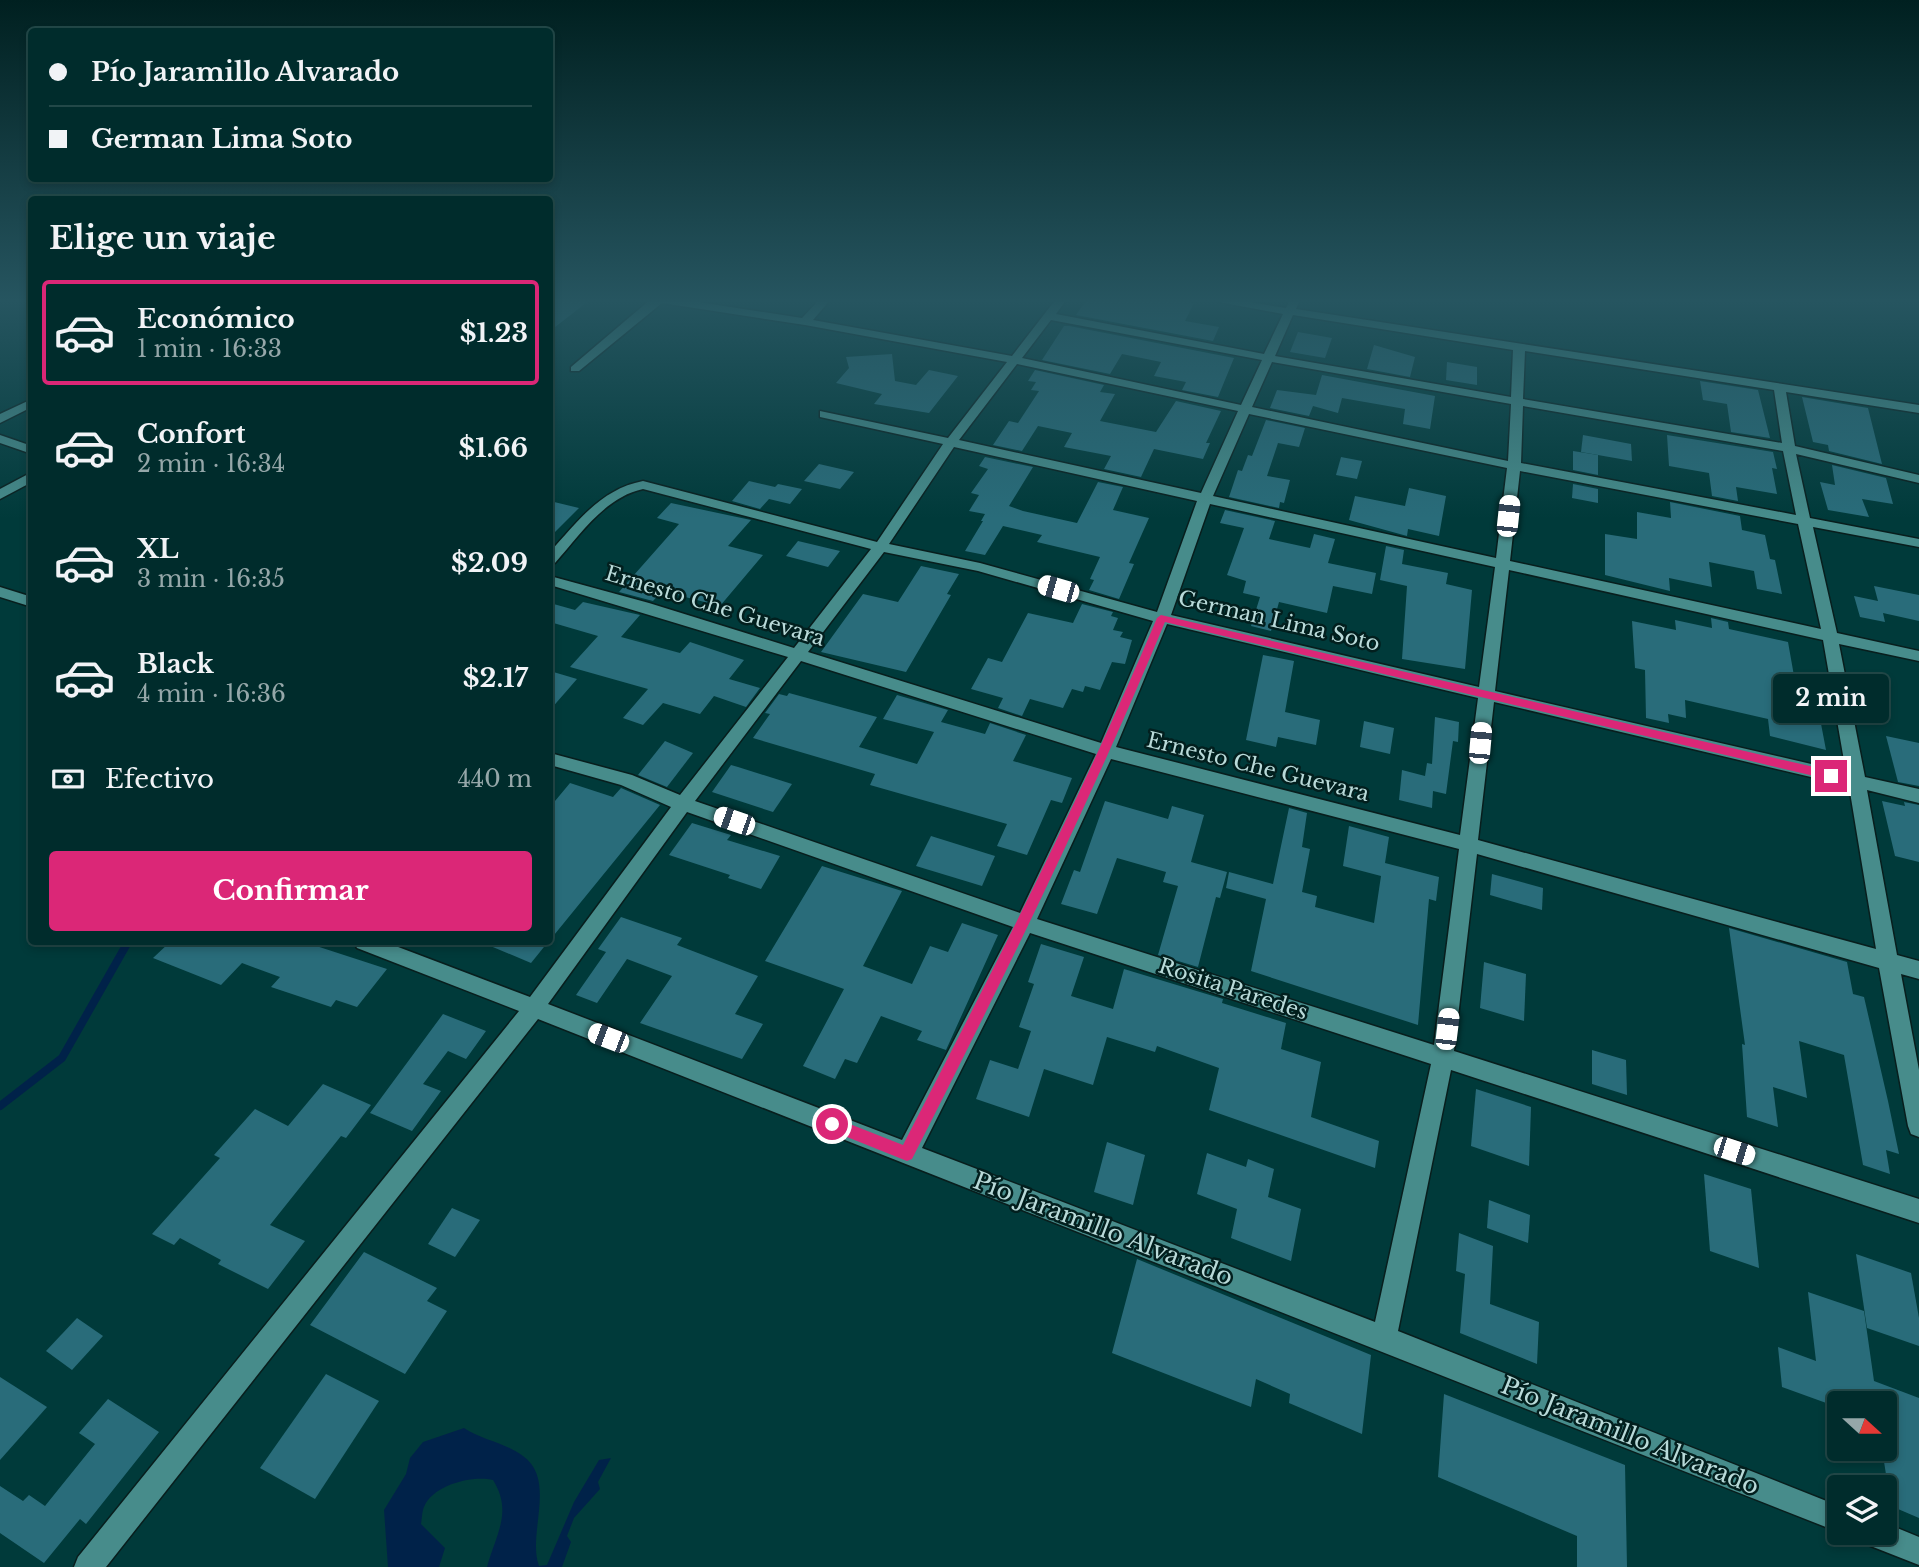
<!DOCTYPE html>
<html lang="es">
<meta charset="utf-8">
<style>
body{margin:0;font-family:"Libre Baskerville",serif;background:#0e3838;color:#f1f3f6;height:100vh;display:flex;flex-direction:column;font-size:26px;white-space:nowrap}
*{box-sizing:border-box;margin:0}
p{font-size:23px;color:#95a7a9}
.icon{flex:none;width:38px;height:38px;fill:none;stroke:currentColor;stroke-width:2;stroke-linecap:round;stroke-linejoin:round}
.map{position:relative;flex:1;overflow:hidden}
.details{position:absolute;left:28px;top:196px;width:525px;height:749px;display:flex;flex-direction:column;background:#002c2c;border-radius:7px;box-shadow:0 4px 10px #0003,0 0 0 2px #224848}
.details>*{flex:none}
.guide{position:absolute;left:28px;top:28px;width:525px;height:154px;border-radius:7px;box-shadow:0 4px 10px #0003,0 0 0 2px #224848;display:grid;align-content:center;height:154px;padding:0 21px;background:#002c2c}
.needle{width:46px;rotate:111deg}
.controls{position:absolute;left:1827px;top:1391px;display:grid;gap:14px}
.controls a{display:grid;place-items:center;width:70px;height:70px;border-radius:7px;background:#002c2c;box-shadow:0 4px 10px #0003,0 0 0 2px #224848;font-size:35px}
.end{position:absolute;width:32px;height:32px;margin:-16px;border:9px solid #db2777;background:#fff;box-shadow:0 0 0 4px #fff}
.from{border-radius:50%}
.bubble{position:absolute;height:49px;border-radius:7px;background:#002c2c;box-shadow:0 4px 10px #0003,0 0 0 2px #224848;font-size:23px;font-weight:700;line-height:49px;text-align:center}
.car{position:absolute;width:21px;height:42px;margin:-21px -10px;border-radius:9px;box-shadow:0 0 5px 2px #0007;background:linear-gradient(#fff 24%,#345 0 40%,#fff 0 76%,#345 0 86%,#fff 0)}
.guide b{display:flex;align-items:center;gap:24px;height:66px;font-size:26px}
.guide b+b{border-top:2px solid #224848}
.guide i{width:18px;height:18px;background:#f1f3f6}
ul{padding:0;list-style:none}
li{display:flex;align-items:center;gap:21px;height:105px;margin:0 14px 10px;padding:0 7px;border:4px solid transparent;border-radius:7px}
li div{flex:1}
li b{display:block;font-size:26px}
li em{font-style:normal;font-weight:700}
li.active{border-color:#db2777}
li>.icon{width:63px;height:63px;stroke-width:1.5}
h2{padding:0 21px;font-size:32px;line-height:84px}
.pay{display:flex;align-items:center;gap:18px;height:77px;padding:0 21px;font-size:26px}
.pay p{margin-inline-start:auto}
.primary-button{display:flex;gap:14px;margin-top:auto;padding:14px 21px}
.primary-button a{flex:1;height:80px;border-radius:7px;background:#db2777;color:#fff;font-size:28px;font-weight:700;line-height:80px;text-align:center}
.map>svg:first-child{display:block}
</style>
<div class="map">
<svg width="1919" height="1567" viewBox="0 0 1919 1567">
<rect width="100%" height="100%" fill="#003a3a"/>
<path fill="#002249" d="M464 1428C482 1440 506 1443 523 1456 557 1480 527 1534 539 1566L547 1565 574 1502 599 1460 611 1458 598 1482 600 1489 574 1518 567 1536 571 1542 562 1567H487C496 1534 513 1512 493 1480 472 1475 433 1485 424 1507 422 1511 422 1519 421 1524L445 1548 439 1567H388L384 1510 406 1474 410 1458 423 1442Z"/>
<g fill="none" stroke-linecap="round" stroke-linejoin="round">
<path stroke="#002249" stroke-width="8" d="M0 1106 62 1058 128 942"/>
</g>
<g fill="#296c7a">
<path d="M560 299H591L550 331V307Z"/>
<path d="M1087 299H1173L1194 303 1185 321 1219 327 1213 341 1076 315Z"/>
<path d="M1064 326H1069L1234 358 1218 397 1182 390 1186 382 1154 376 1161 362 1122 354 1110 374 1042 360Z"/>
<path d="M1298 332 1332 338 1325 358 1290 352Z"/>
<path d="M1374 345 1415 357 1410 377 1367 369Z"/>
<path d="M892 354 895 381 916 385 929 370 958 376 929 413 874 404 882 394 836 383 849 368 846 357Z"/>
<path d="M1447 362 1477 367V385L1446 380Z"/>
<path d="M1035 370 1104 385 1100 392 1115 394 1100 421 1156 432 1176 401 1221 411 1206 443H1210L1203 459 1154 449 1141 477 1104 469 1111 456 1064 447 1072 433 1038 426 1022 451 993 445 1009 421 1018 423 1039 391 1031 390 1036 382 1028 381Z"/>
<path d="M1322 375 1435 396 1430 429 1403 424 1405 409 1342 398 1338 413 1313 406 1309 416 1270 408 1277 390 1316 395Z"/>
<path d="M1700 381 1758 390 1770 438 1731 432 1727 404 1703 400Z"/>
<path d="M1802 397 1868 408 1882 464 1829 451 1828 445 1813 442Z"/>
<path d="M1266 420 1305 428 1299 447 1278 443 1267 476 1290 480 1284 503 1280 502 1279 508 1229 497 1238 470 1242 471 1248 455 1252 456Z"/>
<path d="M1583 435 1631 444 1632 461 1581 452Z"/>
<path d="M1667 435 1773 452 1777 469 1772 468 1777 494 1736 487 1738 501 1712 496 1709 473 1669 466Z"/>
<path d="M1573 451 1598 455V475L1573 470Z"/>
<path d="M985 457 1033 467 1009 506 1023 511 1077 523 1098 482 1123 487 1113 510 1149 518 1129 563 1134 564 1119 599 1089 590 1094 580 1090 579 1100 557 1037 542 1042 535 1003 526 985 555 965 551 983 521H981L985 514 969 511 979 495 971 493 988 469 979 466Z"/>
<path d="M1341 457 1362 461 1357 479 1336 475Z"/>
<path d="M819 464 854 472 840 489 804 481Z"/>
<path d="M1832 465 1886 478 1893 504 1862 499 1869 517 1828 510 1820 482 1835 485Z"/>
<path d="M749 481 775 487 778 484 802 489 790 504 769 499 760 509 732 501Z"/>
<path d="M1573 484 1598 489V503L1572 498Z"/>
<path d="M1409 488 1446 496 1439 536 1408 529 1407 536 1349 520 1355 496 1405 506Z"/>
<path d="M550 501 579 508 550 537Z"/>
<path d="M1670 502 1740 516 1742 530 1765 535 1770 559 1775 560 1782 594 1757 589 1754 571 1709 562 1712 587 1669 578 1670 591 1605 575V534L1637 539V512L1671 518Z"/>
<path d="M671 503 751 520 728 546 763 555 720 606 662 591 653 601 619 592 679 524 657 518Z"/>
<path d="M1225 510 1275 521 1269 539 1310 548 1314 534 1335 539 1328 563 1376 573 1372 594 1333 586 1327 613 1279 602 1271 631 1251 626 1260 597 1243 593 1246 581 1227 575 1244 528 1220 523Z"/>
<path d="M798 541 840 551 828 567 786 556Z"/>
<path d="M1386 546 1404 550 1402 564 1448 573 1446 584 1472 590 1465 669 1402 659 1407 586 1380 580Z"/>
<path d="M921 566 959 574 947 594 951 595 906 672 821 652 863 594 898 602Z"/>
<path d="M1874 586 1919 595V621L1883 613 1885 622 1860 617 1854 596 1878 601Z"/>
<path d="M583 602 640 615 621 637 680 653 690 642 744 660 729 679 760 688 746 707 714 696 700 714 663 703 643 725 623 718 648 689 570 667 598 636 550 622V603L575 610Z"/>
<path d="M1082 604 1113 612 1111 616 1118 618 1113 630 1123 632 1120 637 1132 640 1125 664 1112 662 1100 690 1085 686 1083 692 1072 689 1063 708 1030 699 1022 716 998 708 1003 698 971 689 988 658 1002 662 1028 613 1073 623Z"/>
<path d="M1711 618 1728 622 1729 629 1788 642 1799 704 1818 708 1826 750 1770 736 1768 719 1685 700 1686 718 1668 714 1669 723 1646 718 1645 670 1635 668 1632 621 1676 630 1675 620 1712 628Z"/>
<path d="M1263 655 1294 661 1285 712 1320 720 1316 745 1278 737 1276 747 1246 740Z"/>
<path d="M550 671 577 679 550 710Z"/>
<path d="M789 693 877 717 859 747 917 764 934 732 883 719 897 695 948 710 941 722 985 734 990 723 1026 735 1013 761 1072 778 1062 803 1051 800 1027 855 997 846 1007 824 870 785 875 774 753 738 770 714 765 713 779 694 787 696Z"/>
<path d="M1435 717 1459 722 1458 742 1453 741 1446 794 1433 791 1432 808 1399 800 1402 770 1425 776 1427 763 1432 764Z"/>
<path d="M1364 721 1394 728 1390 754 1360 747Z"/>
<path d="M1886 736 1919 743V786L1898 782Z"/>
<path d="M665 741 693 753 667 787 638 775Z"/>
<path d="M731 765 738 767 792 784 773 812 712 792Z"/>
<path d="M570 783 613 797 621 788 660 805 550 940V807Z"/>
<path d="M1105 801 1168 819 1172 806 1204 815 1191 862 1227 872 1220 898 1216 897 1198 967 1158 955 1178 886 1163 882 1166 872 1117 858 1097 914 1061 904 1074 870 1080 872Z"/>
<path d="M1882 801 1905 806 1904 802 1919 805V862L1895 856Z"/>
<path d="M1289 808 1307 813 1302 847 1310 849 1302 892 1317 896 1315 907 1374 923 1381 876 1343 866 1349 826 1389 837 1385 863 1439 877 1436 901 1429 899 1418 1025 1251 971 1266 899 1226 888 1229 872 1273 884Z"/>
<path d="M692 823 731 835 727 840 780 856 761 889 728 878 730 875 669 855Z"/>
<path d="M931 836 995 856 982 886 916 866Z"/>
<path d="M822 866 902 891 863 966 912 984 930 946 948 952 962 923 998 935 946 1050 917 1040 922 1031 881 1016 857 1063 845 1059 835 1079 803 1066 844 989 765 961Z"/>
<path d="M1492 874 1543 888 1542 910 1490 895Z"/>
<path d="M621 917 682 938 677 945 758 976 735 1014 763 1024 742 1059 640 1023 672 976 627 959 597 1003 576 995 606 952 598 949Z"/>
<path d="M1729 928 1847 962 1853 994 1864 997 1888 1101 1899 1154 1886 1150 1890 1174 1863 1165 1844 1055 1799 1041 1807 1098 1773 1087 1778 1127 1747 1117 1742 1044 1745 1045Z"/>
<path d="M170 942H304L387 969 357 1007 336 1000 331 1007 271 987 280 977 242 963 221 985 153 958Z"/>
<path d="M481 942H548L531 963Z"/>
<path d="M1041 944 1084 957 1071 996 1113 1009 1124 969 1223 999 1222 1003 1286 1023 1281 1049 1321 1062 1311 1117 1379 1141 1375 1168 1209 1110 1219 1068 1157 1046 1155 1052 1107 1037 1093 1085 1044 1069 1029 1117 976 1099 990 1060 1018 1069 1031 1031 1019 1027 1034 984 1028 982Z"/>
<path d="M1484 962 1526 974 1524 1021 1480 1008Z"/>
<path d="M443 1014 486 1031 466 1059 448 1051 423 1084 441 1091 412 1131 370 1113Z"/>
<path d="M1592 1050 1626 1060 1627 1095 1592 1084Z"/>
<path d="M323 1084 371 1105 346 1138 341 1136 270 1225 305 1241 268 1289 218 1264 221 1260 180 1238 174 1245 152 1234 220 1158 214 1155 255 1109 288 1126Z"/>
<path d="M1476 1089 1531 1107 1529 1166 1471 1146Z"/>
<path d="M1107 1142 1145 1155 1133 1205 1094 1192Z"/>
<path d="M1207 1153 1246 1167 1248 1159 1274 1169 1268 1197 1301 1209 1291 1261 1231 1238 1237 1209 1197 1194Z"/>
<path d="M1704 1174 1751 1189 1759 1268 1710 1251Z"/>
<path d="M1489 1200 1530 1215 1528 1243 1487 1228Z"/>
<path d="M452 1208 480 1220 455 1257 428 1244Z"/>
<path d="M1459 1233 1493 1246 1490 1304 1539 1322 1537 1364 1460 1333 1465 1274 1456 1271Z"/>
<path d="M364 1252 437 1288 427 1301 447 1311 405 1374 310 1325Z"/>
<path d="M1856 1254 1911 1273 1919 1318V1346L1867 1328Z"/>
<path d="M1137 1259 1371 1355 1362 1434 1289 1403 1290 1394 1256 1379 1251 1407 1112 1353Z"/>
<path d="M1808 1292 1864 1311 1874 1381 1919 1398V1518L1891 1506 1882 1449H1885V1404H1829L1782 1387 1778 1347 1816 1361Z"/>
<path d="M77 1318 103 1336 72 1370 46 1351Z"/>
<path d="M326 1374 379 1401 315 1499 260 1468Z"/>
<path d="M0 1377 47 1407 0 1460Z"/>
<path d="M1444 1394 1625 1465 1627 1567H1577V1536L1438 1477Z"/>
<path d="M108 1399 159 1432 86 1524 80 1519 44 1563 0 1533V1486L23 1501 29 1495 45 1506 95 1444 79 1433Z"/>
</g>
<g fill="none" stroke-linecap="round" stroke-linejoin="round">
<defs>
<g id="street">
<path d="M651 299H679L802 318 820 299H831L813 320 1012 356 1056 299H1067L1056 314 1264 354 1283 314 1203 299H1231L1286 308 1290 299H1300L1296 309 1919 405V413L1786 392 1795 446 1919 475V483L1796 454 1810 518 1919 539V547L1813 527 1837 633 1919 651V661L1839 644 1865 777 1919 789V803L1867 790 1897 955 1919 961V979L1901 974 1919 1070V1137L1911 1134 1908 1126 1879 968 1477 854 1454 1051 1919 1199V1223L1451 1070 1398 1331 1839 1506 1841 1533 538 1019 106 1567H74L78 1557 519 1011 357 948 354 942H385L530 997 671 807 621 785 550 765V753L632 775 680 795 788 657 550 585V576L649 603 794 648 871 549 643 489C605 497 579 536 555 563L550 564V552C577 522 601 489 643 481L877 542 943 444 820 417V411L948 438 1007 362 805 325 662 303 579 371H571V367ZM1293 315 1513 350 1511 397 1275 356ZM1051 320 1262 360 1241 405 1022 358ZM1525 351 1774 390 1782 443 1523 399ZM1272 362 1511 404 1508 461 1252 407ZM1017 364 1238 411 1201 493 959 440ZM1523 406 1783 451 1796 515 1521 463ZM1249 414 1507 468 1496 558 1213 496ZM954 447 1197 501 1157 612 980 563 889 544ZM1520 471 1798 524 1821 629 1510 561ZM1210 504 1495 567 1479 687 1171 615ZM884 552 978 571 1153 621 1101 743 808 652ZM1509 570 1823 640 1846 772 1495 691ZM1167 624 1478 698 1460 835 1116 747ZM801 661 1096 754 1020 913 695 801ZM1494 702 1849 786 1876 949 1478 840ZM1111 759 1459 849 1434 1045 1037 919ZM687 812 1013 927 902 1140 548 1004ZM1030 933 1431 1064 1375 1322 922 1148Z"/>
<path d="M32 399V407L0 423V414Z"/>
<path d="M0 435 32 446V454L0 443Z"/>
<path d="M32 472V482L0 499V489Z"/>
<path d="M0 587 32 597V607L0 597Z"/>
<path d="M1885 1523 1919 1537V1565L1863 1543 1859 1533H1885Z"/>
</g>
</defs>
<use href="#street" stroke="#081e1d" stroke-width="3"/>
<use href="#street" fill="#478c8b" fill-rule="evenodd"/>
</g>
<linearGradient id="sky" x2="0" y2="1"><stop stop-color="#002020"/><stop offset="0.58" stop-color="#265560"/><stop offset="1" stop-color="#265560" stop-opacity="0"/></linearGradient>
<rect width="1919" height="519" fill="url(#sky)"/>
<path fill="#db2777" d="M1161 615 1831 771 1836 776 1831 780 1165 622C1089 805 1002 982 912 1159L907 1161 827 1129 825 1124 832 1117 903 1145C993 971 1081 798 1157 618Z"/>
<g text-anchor="middle" stroke-width="5" stroke-linejoin="round" paint-order="stroke">
<g font-size="21" fill="#b9dad9" stroke="#021f1e">
<text transform="translate(715 606) rotate(17)" y="7">Ernesto Che Guevara</text>
<text transform="translate(1279 621) rotate(13)" y="7">German Lima Soto</text>
<text transform="translate(1258 767) rotate(14)" y="7">Ernesto Che Guevara</text>
<text transform="translate(1233 989) rotate(18)" y="7">Rosita Paredes</text>
</g>
<g font-size="24" fill="#b9dad9" stroke="#021f1e">
<text transform="translate(1103 1229) rotate(21)" y="8">Pío Jaramillo Alvarado</text>
<text transform="translate(1630 1436) rotate(22)" y="8">Pío Jaramillo Alvarado</text>
</g>
</g>
</svg>
<div class="controls">
<a><svg class="needle" viewBox="-14 -14 28 28"><path d="M0-13l5 13h-10z" fill="#e53935"/><path d="M0 13l5-13h-10z" fill="#95a7a9"/></svg></a>
<a><svg class="icon" aria-label="layers" viewBox="0 0 24 24"><path d="M12 4l9 5-9 5-9-5zM3 14l9 5 9-5"/></svg></a>
</div>
<i class="end from" style="left:832px;top:1124px"></i>
<i class="end" style="left:1831px;top:776px"></i>
<div class="bubble" style="left:1773px;top:674px;width:116px">2 min</div>
<i class="car" style="left:1508px;top:516px;rotate:6deg"></i>
<i class="car" style="left:1058px;top:589px;rotate:286deg"></i>
<i class="car" style="left:1480px;top:743px;rotate:5deg"></i>
<i class="car" style="left:734px;top:821px;rotate:289deg"></i>
<i class="car" style="left:1447px;top:1029px;rotate:7deg"></i>
<i class="car" style="left:608px;top:1038px;rotate:291deg"></i>
<i class="car" style="left:1734px;top:1151px;rotate:108deg"></i>
<div class="guide">
<b><i class="from"></i>Pío Jaramillo Alvarado</b>
<b><i></i>German Lima Soto</b>
</div>
<section class="details">
<h2>Elige un viaje</h2>
<ul>
<li class="active"><svg class="icon" aria-label="car" viewBox="0 0 24 24"><path d="M5 17H2v-5l4-1 3-4h7l3 4 3 1v5h-3M9 17h6M6 11h13"/><circle cx="7" cy="17" r="2"/><circle cx="17" cy="17" r="2"/></svg><div><b>Económico</b><p>1 min · 16:33</p></div><em>$1.23</em></li>
<li><svg class="icon" aria-label="car" viewBox="0 0 24 24"><path d="M5 17H2v-5l4-1 3-4h7l3 4 3 1v5h-3M9 17h6M6 11h13"/><circle cx="7" cy="17" r="2"/><circle cx="17" cy="17" r="2"/></svg><div><b>Confort</b><p>2 min · 16:34</p></div><em>$1.66</em></li>
<li><svg class="icon" aria-label="car" viewBox="0 0 24 24"><path d="M5 17H2v-5l4-1 3-4h7l3 4 3 1v5h-3M9 17h6M6 11h13"/><circle cx="7" cy="17" r="2"/><circle cx="17" cy="17" r="2"/></svg><div><b>XL</b><p>3 min · 16:35</p></div><em>$2.09</em></li>
<li><svg class="icon" aria-label="car" viewBox="0 0 24 24"><path d="M5 17H2v-5l4-1 3-4h7l3 4 3 1v5h-3M9 17h6M6 11h13"/><circle cx="7" cy="17" r="2"/><circle cx="17" cy="17" r="2"/></svg><div><b>Black</b><p>4 min · 16:36</p></div><em>$2.17</em></li>
</ul>
<div class="pay"><svg class="icon" aria-label="cash" viewBox="0 0 24 24"><path d="M3 7h18v10H3z"/><circle cx="12" cy="12" r="2"/></svg>Efectivo<p>440 m</p></div>
<div class="primary-button"><a>Confirmar</a></div>
</section>
</div>
